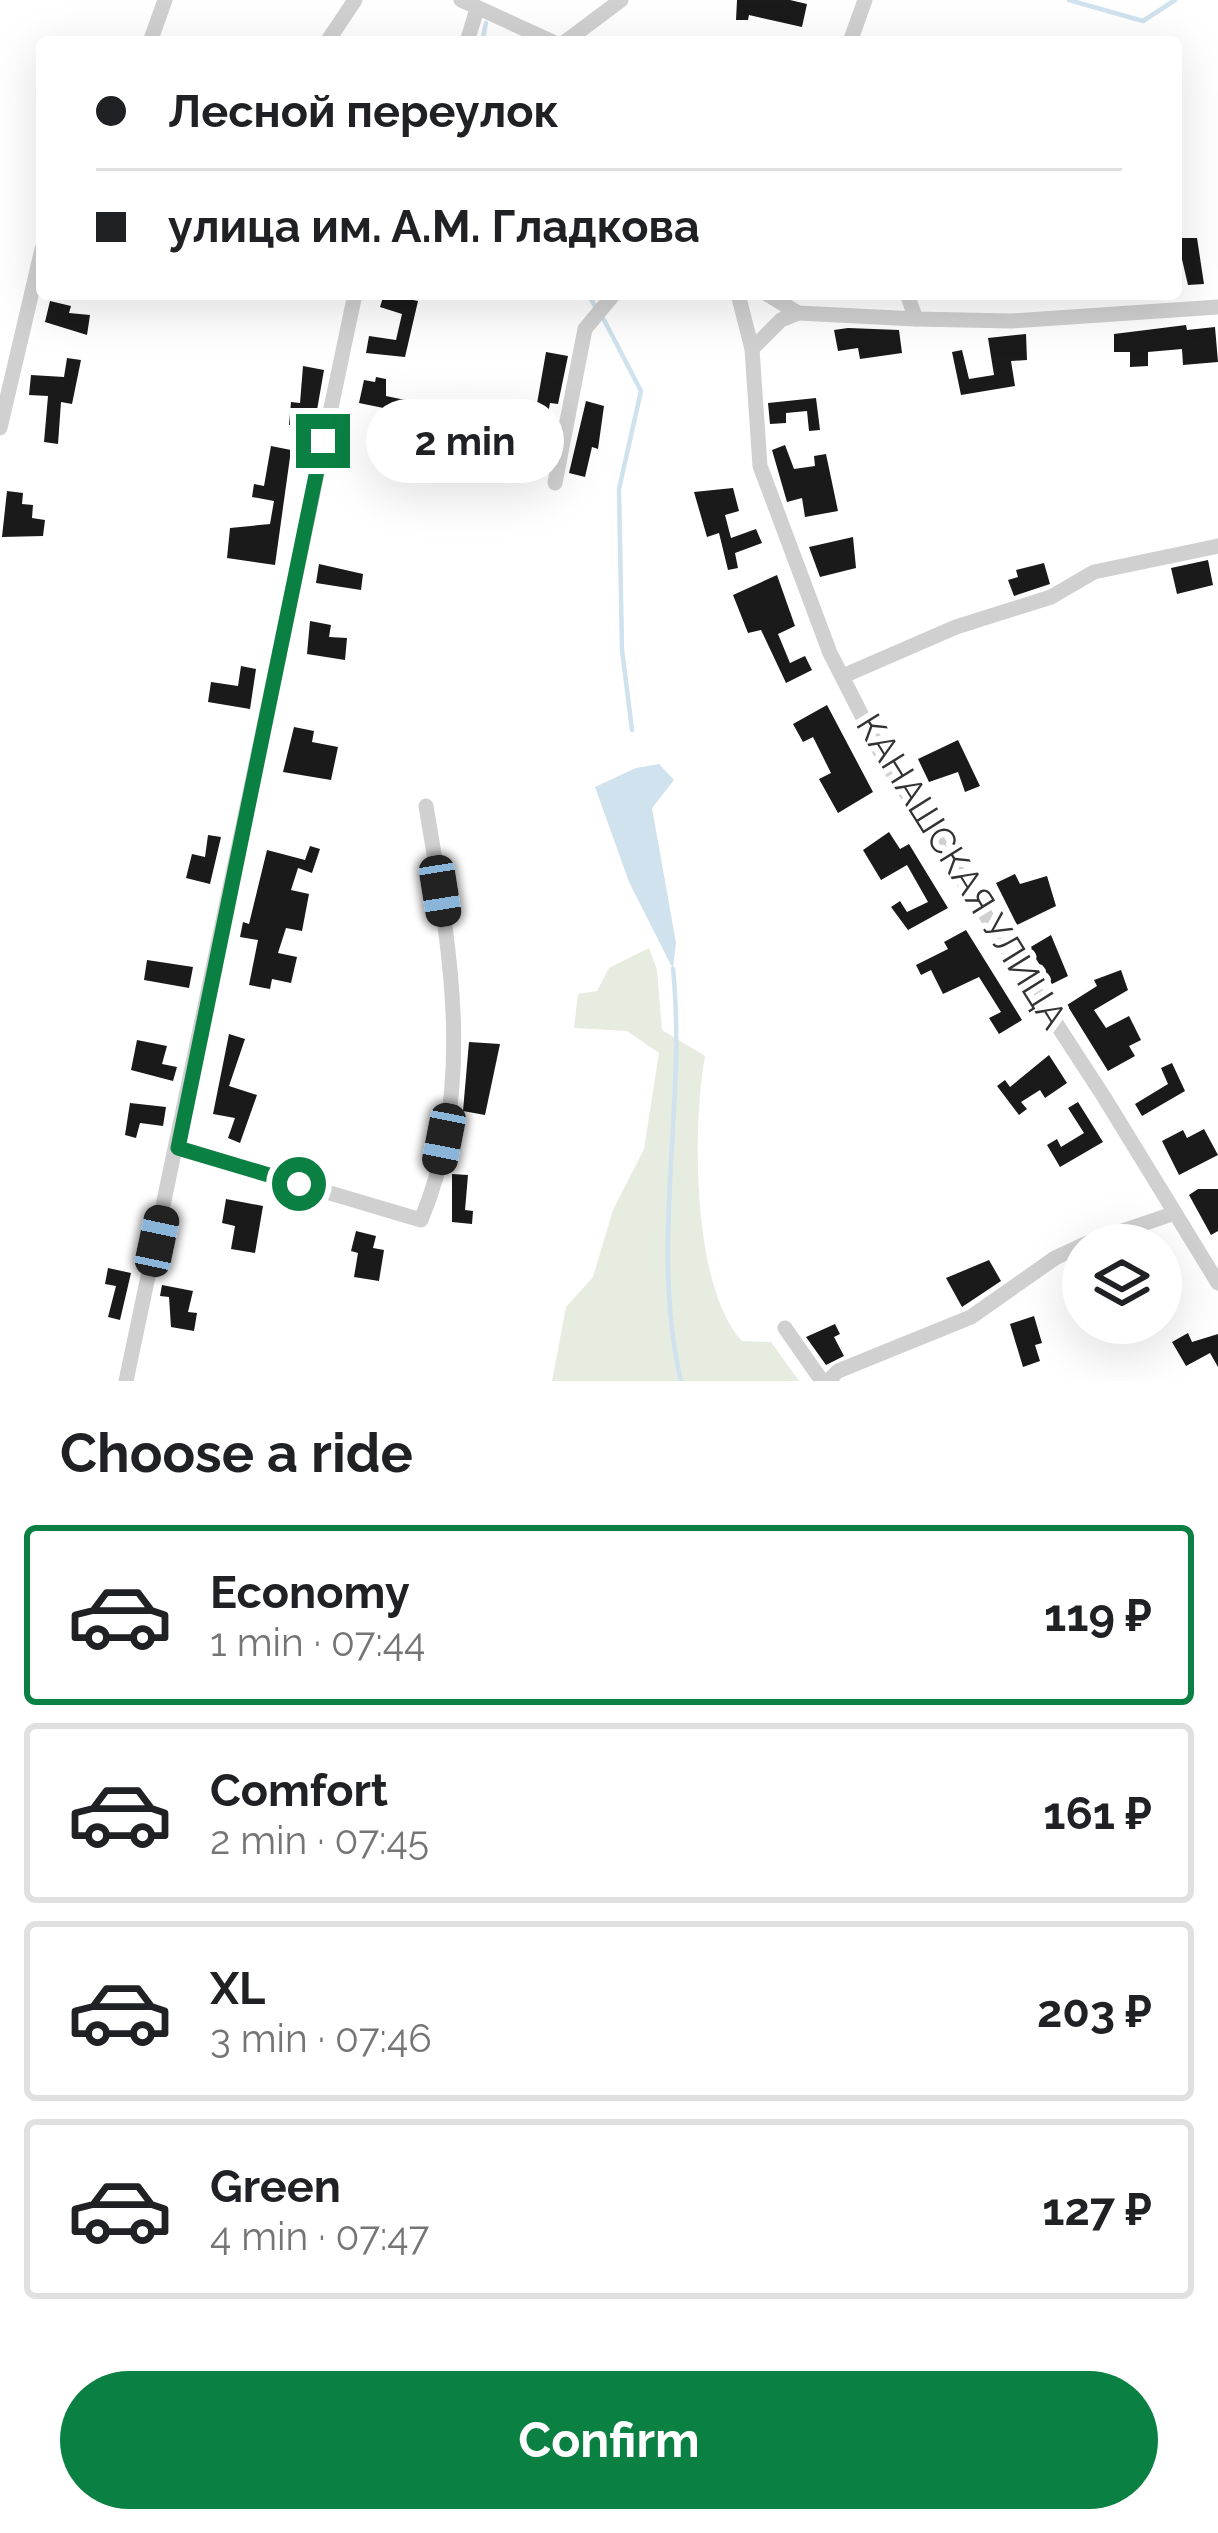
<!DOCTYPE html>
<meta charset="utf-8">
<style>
body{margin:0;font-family:Raleway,sans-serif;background:#f2f2f2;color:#202124;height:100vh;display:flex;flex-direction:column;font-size:45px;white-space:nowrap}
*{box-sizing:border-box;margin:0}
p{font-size:39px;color:#757577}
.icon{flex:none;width:66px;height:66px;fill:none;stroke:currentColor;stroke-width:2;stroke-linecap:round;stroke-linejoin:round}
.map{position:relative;height:1381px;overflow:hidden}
.side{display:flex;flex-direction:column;background:#fff;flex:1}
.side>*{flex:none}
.guide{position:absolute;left:36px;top:36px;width:1146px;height:264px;border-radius:12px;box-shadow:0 12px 48px #0002;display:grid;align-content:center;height:264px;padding:0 60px;background:#fff}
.buttons{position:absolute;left:1062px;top:1224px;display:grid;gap:24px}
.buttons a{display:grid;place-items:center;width:120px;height:120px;border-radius:50%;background:#fff;box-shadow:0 12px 48px #0002;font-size:60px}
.end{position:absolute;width:54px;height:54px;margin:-27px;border:15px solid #0b8043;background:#fff;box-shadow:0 0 0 6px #fff}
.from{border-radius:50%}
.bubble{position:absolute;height:84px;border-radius:42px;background:#fff;box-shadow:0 12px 48px #0002;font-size:39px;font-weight:700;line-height:84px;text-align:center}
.car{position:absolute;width:36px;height:72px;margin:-36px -18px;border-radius:15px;box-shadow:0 0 9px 3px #0007;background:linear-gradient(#222 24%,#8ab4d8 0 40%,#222 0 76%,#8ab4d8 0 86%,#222 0)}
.guide b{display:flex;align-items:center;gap:42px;height:114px;font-size:45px}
.guide b+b{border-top:3px solid #e0e0e0}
.guide i{width:30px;height:30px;background:#202124}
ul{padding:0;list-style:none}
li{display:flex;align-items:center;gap:36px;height:180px;margin:0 24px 18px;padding:0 36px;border:6px solid #e0e0e0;border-radius:12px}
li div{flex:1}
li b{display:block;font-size:45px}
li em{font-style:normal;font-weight:700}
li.current{border-color:#0b8043}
li>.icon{width:108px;height:108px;stroke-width:1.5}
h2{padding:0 60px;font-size:54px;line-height:144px}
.button{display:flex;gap:24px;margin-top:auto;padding:24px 60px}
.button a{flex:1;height:138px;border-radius:72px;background:#0b8043;color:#fff;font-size:48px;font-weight:700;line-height:138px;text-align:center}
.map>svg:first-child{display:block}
</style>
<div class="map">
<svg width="1218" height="1381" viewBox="0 0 1218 1381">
<rect width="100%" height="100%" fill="#fff"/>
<path fill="#e6ecdf" d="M649 948 657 970 662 1030 705 1056C692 1126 692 1288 742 1341L771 1342 799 1381H552L566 1307 593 1277 613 1210 644 1149 659 1053 627 1031 574 1028 578 994 597 991 609 968Z"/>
<path fill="#cfe2ee" d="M659 764 674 780 652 808 676 943 673 969 629 882 595 787 636 768Z"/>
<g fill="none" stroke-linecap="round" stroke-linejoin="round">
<g stroke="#cfe2ee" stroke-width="4.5">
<path d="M1069 0 1143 21 1175 0"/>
<path d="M482 42 486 23"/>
<path d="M588 294 595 306"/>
<path d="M603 318 641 391 619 489 622 650 632 730"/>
<path d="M673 969C687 1106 649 1245 681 1381"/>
</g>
</g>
<g fill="#1a1a1a">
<path d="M737 0H790L807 4 802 27 749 15 748 20H736Z"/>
<path d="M1177 238H1197L1204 284 1188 285Z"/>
<path d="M384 294 418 301 405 357 366 353 369 336 396 340 402 314 380 307Z"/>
<path d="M50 301 71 306 69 313 90 315 87 335 45 322Z"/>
<path d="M1186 325 1187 330 1215 327 1218 362 1183 365 1182 349 1148 352V366L1130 367V352H1114V334Z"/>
<path d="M848 328 899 330 902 353 860 359 858 348 838 351 834 330Z"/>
<path d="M1026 334 1027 360 1011 361 1015 386 961 395 952 352 962 350 969 379 994 375 988 338Z"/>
<path d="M546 352 568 356 558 404 550 403 542 447 523 444 528 414 535 415Z"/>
<path d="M67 358 81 360 72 404 61 402 58 444 44 442 48 396 29 395 31 375 64 377Z"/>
<path d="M303 366 324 370 314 427 289 425 291 402 300 403Z"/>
<path d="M376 377 386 379V396L410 401 408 413 359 403 364 380 375 382Z"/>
<path d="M816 398 820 430 809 431 807 411 786 413V423L770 424 768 403Z"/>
<path d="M586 401 604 406 598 449 592 447 585 477 569 473Z"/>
<path d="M785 445 794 469 815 466 814 456 826 454 838 511 805 517 802 498 787 502 772 450Z"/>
<path d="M271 446 291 450 275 565 227 558 230 528 270 524 274 501 252 497 254 484 264 486Z"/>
<path d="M733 488 739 511 725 515 731 538 756 529 762 543 735 553 738 568 728 570 719 533 707 537 694 492Z"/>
<path d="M7 491 23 493 22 504 33 505 32 518 45 520 43 536 2 537Z"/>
<path d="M853 537 856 568 820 577 809 547Z"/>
<path d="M1208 560 1213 585 1177 594 1171 568Z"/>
<path d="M1044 563 1050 584 1014 596 1008 580 1018 577 1016 570Z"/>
<path d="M319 564 363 574 361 590 316 583Z"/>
<path d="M777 575 795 626 778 634 790 663 805 656 812 670 786 683 761 630 748 633 733 595Z"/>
<path d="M310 621 331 625 329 637 347 638 345 660 307 654Z"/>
<path d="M241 666 256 669 250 709 208 702 211 682 238 686Z"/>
<path d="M827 705 873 792 838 813 819 779 831 773 813 737 803 742 793 724Z"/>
<path d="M294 727 314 731 312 742 338 747 331 780 283 772Z"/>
<path d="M958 740 980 786 965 792 958 772 929 782 918 759Z"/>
<path d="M889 832 900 849 909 844 948 908 908 930 891 907 900 901 907 912 928 902 907 865 881 880 863 850Z"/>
<path d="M208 835 221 837 210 884 186 878 192 854 205 857Z"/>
<path d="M310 846 320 849 312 873 298 868 291 890 309 894 302 931 286 928 278 953 297 957 291 983 272 979 270 989 249 985 258 940 240 937 243 922 249 924 267 850 305 860Z"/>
<path d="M1015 874 1020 884 1047 876 1056 906 1017 925 996 883Z"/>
<path d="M966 930 1022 1020 999 1034 989 1018 1001 1012 979 977 943 994 931 970 921 975 916 965 948 949 944 942Z"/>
<path d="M1051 935 1068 976 1052 984 1029 948Z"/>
<path d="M147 960 193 967 189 988 144 980Z"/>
<path d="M1121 970 1128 990 1094 1010 1106 1028 1129 1016 1141 1040 1129 1046 1135 1056 1108 1071 1067 1005 1097 986 1094 980Z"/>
<path d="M229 1034 245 1039 229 1086 257 1095 240 1143 228 1138 235 1118 213 1114Z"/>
<path d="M137 1040 167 1046 162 1064 177 1067 173 1081 131 1070Z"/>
<path d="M469 1042 500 1044 485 1115 463 1111Z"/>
<path d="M1049 1055 1067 1083 1045 1098 1040 1090 1021 1102 1027 1109 1019 1115 997 1086 1005 1080 1010 1087Z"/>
<path d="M1172 1063 1185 1091 1142 1116 1135 1104 1168 1084 1161 1068Z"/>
<path d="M1078 1102 1103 1142 1060 1167 1047 1145 1057 1139 1061 1147 1084 1133 1068 1108Z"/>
<path d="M130 1103 166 1107 163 1126 140 1123 136 1138 125 1135Z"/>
<path d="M1204 1129 1218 1155 1179 1175 1162 1141 1183 1130 1187 1138Z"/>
<path d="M452 1174 468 1175 465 1210 473 1211 472 1224 452 1222Z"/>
<path d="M1198 1189H1218V1231L1211 1235 1189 1195Z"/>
<path d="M226 1199 263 1206 255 1253 231 1249 235 1226 222 1223Z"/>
<path d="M356 1231 376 1236 373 1248 384 1250 379 1281 354 1277 358 1253 351 1251Z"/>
<path d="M989 1260 1001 1281 962 1307 946 1278Z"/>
<path d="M108 1268 131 1273 120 1320 108 1317 116 1286 105 1284Z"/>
<path d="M162 1285 193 1291 188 1312 197 1313 194 1331 171 1327 169 1297 160 1296Z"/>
<path d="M1034 1316 1042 1343 1035 1345 1040 1361 1023 1367 1010 1324Z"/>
<path d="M835 1324 840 1334 834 1337 844 1356 826 1365 806 1337Z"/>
<path d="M1188 1333 1192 1342 1218 1334V1367L1210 1353 1186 1366 1172 1342Z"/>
</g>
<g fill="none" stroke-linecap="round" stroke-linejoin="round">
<g stroke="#d0d0d0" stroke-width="15">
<path d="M461 0 553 42"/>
<path d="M150 42 165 0"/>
<path d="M327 42 355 0"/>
<path d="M467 42 477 9"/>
<path d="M565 42 621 0"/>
<path d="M850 42 865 0"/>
<path d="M738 294 752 349 760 466 830 653 884 759 1104 1097 1218 1283"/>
<path d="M767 294 798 313 916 319 1011 321 1218 307"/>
<path d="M907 294 916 319"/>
<path d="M752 349 781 320 798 313"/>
<path d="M0 428 42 249"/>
<path d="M555 483 585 329 614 294"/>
<path d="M843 676 956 627 1051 597 1094 572 1218 546"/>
<path d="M178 1148 421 1220C477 1086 449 944 426 806"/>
<path d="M785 1328 822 1381"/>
<path d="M126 1381 355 294"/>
<path d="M828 1381 838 1371 971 1317 1055 1258 1087 1243 1175 1213"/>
</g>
</g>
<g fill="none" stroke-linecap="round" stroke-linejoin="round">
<path stroke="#0b8043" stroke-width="15" d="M299 1184 178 1148 323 441"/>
</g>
<g text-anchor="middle" stroke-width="12" stroke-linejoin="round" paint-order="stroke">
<g font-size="36" fill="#333" stroke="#fff">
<text transform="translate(962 871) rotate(58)" y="13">КАНАШСКАЯ УЛИЦА</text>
</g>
</g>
</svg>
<div class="buttons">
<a><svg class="icon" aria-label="layers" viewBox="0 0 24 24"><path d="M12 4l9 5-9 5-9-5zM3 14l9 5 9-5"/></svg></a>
</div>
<i class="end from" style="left:299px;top:1184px"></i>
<i class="end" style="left:323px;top:441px"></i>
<div class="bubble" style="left:366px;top:399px;width:198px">2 min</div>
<i class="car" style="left:440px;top:891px;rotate:171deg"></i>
<i class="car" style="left:444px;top:1139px;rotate:191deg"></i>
<i class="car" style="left:157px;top:1241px;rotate:12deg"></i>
<div class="guide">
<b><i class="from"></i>Лесной переулок</b>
<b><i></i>улица им. А.М. Гладкова</b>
</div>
</div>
<section class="side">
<h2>Choose a ride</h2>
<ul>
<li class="current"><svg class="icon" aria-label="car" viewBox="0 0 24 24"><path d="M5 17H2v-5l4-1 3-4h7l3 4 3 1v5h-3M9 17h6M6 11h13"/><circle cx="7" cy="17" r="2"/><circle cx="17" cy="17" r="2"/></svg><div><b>Economy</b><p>1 min · 07:44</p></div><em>119 ₽</em></li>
<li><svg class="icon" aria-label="car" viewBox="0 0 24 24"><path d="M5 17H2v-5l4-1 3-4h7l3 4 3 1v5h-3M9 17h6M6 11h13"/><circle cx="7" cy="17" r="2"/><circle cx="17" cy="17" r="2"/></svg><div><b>Comfort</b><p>2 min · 07:45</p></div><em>161 ₽</em></li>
<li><svg class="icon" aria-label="car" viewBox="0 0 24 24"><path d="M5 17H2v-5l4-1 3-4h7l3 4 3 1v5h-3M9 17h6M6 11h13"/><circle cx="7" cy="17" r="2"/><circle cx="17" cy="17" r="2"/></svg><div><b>XL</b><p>3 min · 07:46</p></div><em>203 ₽</em></li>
<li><svg class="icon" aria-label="car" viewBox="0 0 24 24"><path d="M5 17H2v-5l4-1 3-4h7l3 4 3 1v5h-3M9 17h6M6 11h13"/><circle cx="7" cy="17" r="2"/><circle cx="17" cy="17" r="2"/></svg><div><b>Green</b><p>4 min · 07:47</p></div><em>127 ₽</em></li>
</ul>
<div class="button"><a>Confirm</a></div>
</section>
